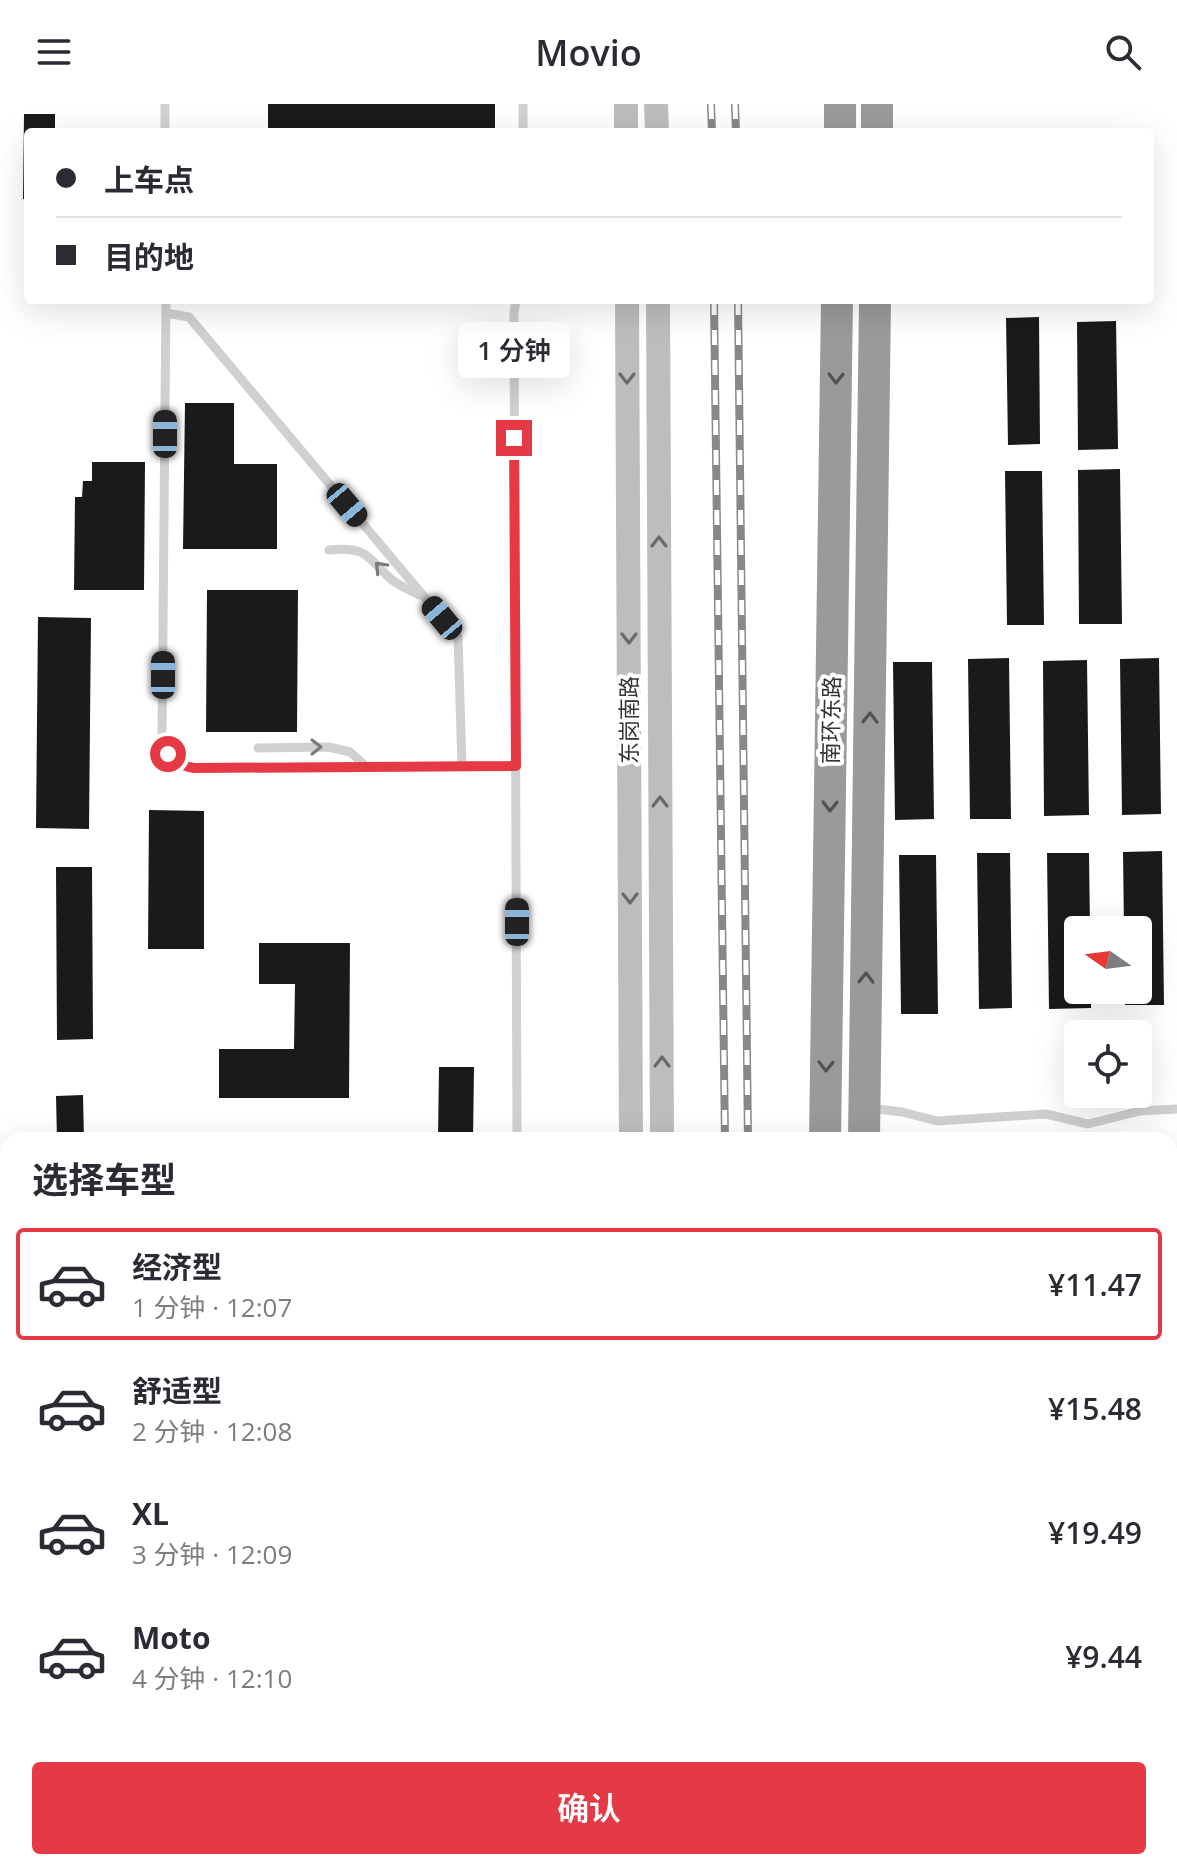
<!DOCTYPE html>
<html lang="zh">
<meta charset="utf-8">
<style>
body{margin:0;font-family:"Open Sans","Noto Sans SC",sans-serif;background:#f7f7f7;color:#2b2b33;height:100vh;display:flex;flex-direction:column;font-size:30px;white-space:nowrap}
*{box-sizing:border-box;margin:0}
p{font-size:26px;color:#7c7c81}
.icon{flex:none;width:44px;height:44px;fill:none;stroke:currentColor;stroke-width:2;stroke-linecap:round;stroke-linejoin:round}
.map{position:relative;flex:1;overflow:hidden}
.side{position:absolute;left:0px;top:1028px;width:1178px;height:738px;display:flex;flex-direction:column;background:#fff;border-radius:24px 24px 0 0;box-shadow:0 8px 32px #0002}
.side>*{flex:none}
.banner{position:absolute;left:24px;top:24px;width:1130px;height:176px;border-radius:8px;box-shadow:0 8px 32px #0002;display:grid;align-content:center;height:176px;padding:0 32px;background:#fff}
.needle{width:52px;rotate:284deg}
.fabs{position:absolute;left:1064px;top:812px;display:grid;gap:16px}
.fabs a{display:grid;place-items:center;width:88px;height:88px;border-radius:8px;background:#fff;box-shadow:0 8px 32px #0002;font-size:40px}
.end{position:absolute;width:36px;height:36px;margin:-18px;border:10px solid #e63946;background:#fff;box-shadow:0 0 0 4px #fff}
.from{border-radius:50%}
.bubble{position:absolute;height:56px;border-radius:8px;background:#fff;box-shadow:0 8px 32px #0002;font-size:26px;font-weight:600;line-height:56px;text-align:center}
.car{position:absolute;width:24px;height:48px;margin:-24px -12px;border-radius:10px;box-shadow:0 0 6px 2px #0007;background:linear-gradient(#222 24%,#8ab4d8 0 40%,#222 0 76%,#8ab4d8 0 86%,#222 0)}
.banner b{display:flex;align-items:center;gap:28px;height:76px;font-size:30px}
.banner b+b{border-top:2px solid #e1e1e2}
.banner i{width:20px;height:20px;background:#2b2b33}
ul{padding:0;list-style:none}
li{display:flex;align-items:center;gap:24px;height:112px;margin:0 16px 12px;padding:0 16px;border:4px solid transparent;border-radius:8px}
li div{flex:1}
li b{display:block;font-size:30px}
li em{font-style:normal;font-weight:600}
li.active{border-color:#e63946}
li>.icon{width:72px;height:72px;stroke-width:1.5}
h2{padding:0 32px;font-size:36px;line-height:96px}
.button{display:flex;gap:16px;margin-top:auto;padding:16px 32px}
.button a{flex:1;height:92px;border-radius:8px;background:#e63946;color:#fff;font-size:32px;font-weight:600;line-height:92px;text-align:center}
header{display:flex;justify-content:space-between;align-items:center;height:104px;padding:0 32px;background:#fff;font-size:36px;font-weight:600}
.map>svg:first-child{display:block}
</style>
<header><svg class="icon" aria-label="menu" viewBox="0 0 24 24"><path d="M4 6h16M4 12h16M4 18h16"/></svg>Movio<svg class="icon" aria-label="search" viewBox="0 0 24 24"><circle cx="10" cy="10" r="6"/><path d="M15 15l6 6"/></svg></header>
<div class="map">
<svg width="1177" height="1765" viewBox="0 0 1177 1765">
<rect width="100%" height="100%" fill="#fff"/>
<path fill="#e6ecdf" d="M0 1591 8 1593V1684L0 1682Z"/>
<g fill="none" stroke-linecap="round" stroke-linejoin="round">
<g stroke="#cfe2ee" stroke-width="5">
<path d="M0 1237 8 1241"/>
<path d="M998 1758 1011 1765"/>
</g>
</g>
<g fill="#1a1a1a">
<rect x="268" y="0" width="227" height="28"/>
<path d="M24 10H55V28H28V95H23Z"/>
<path d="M1039 213 1040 340 1008 341 1006 214Z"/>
<path d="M1116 217 1118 345 1078 346 1077 218Z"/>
<path d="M185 299H234V360H277V445H183Z"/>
<path d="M92 358H145L144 486H74L75 393H82L83 377H92Z"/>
<path d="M1120 365 1122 520H1079L1078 366Z"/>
<path d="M1005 367H1042L1044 521H1007Z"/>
<path d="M207 486H298L297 628H206Z"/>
<path d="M38 513 91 514 89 725 36 724Z"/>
<path d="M1009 554 1011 715H970L968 555Z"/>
<path d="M1159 554 1161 710 1122 711 1120 555Z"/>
<path d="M1087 556 1089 711 1044 712 1043 557Z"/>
<path d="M893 558H932L934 715 895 716Z"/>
<path d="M149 706 204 707V845H148Z"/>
<path d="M1162 747 1164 901H1125V886H1138V826H1124L1123 748Z"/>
<path d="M977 749H1010L1012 904 979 905Z"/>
<path d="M1047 749H1089L1090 826H1078V886H1091V904L1049 905Z"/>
<path d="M899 751H936L938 910H901Z"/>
<path d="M56 763H92L93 935 57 936Z"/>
<path d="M259 839H350L349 994H219V945H294L295 880H259Z"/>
<path d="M439 963H474L473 1036H438Z"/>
<path d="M83 991 84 1036H57L56 992Z"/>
<path d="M1177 1368V1538H1170V1369Z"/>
<path d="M72 1758H97L122 1765H70Z"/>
<path d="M507 1758H579L578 1765H505Z"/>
<path d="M604 1758H673V1765H602Z"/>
</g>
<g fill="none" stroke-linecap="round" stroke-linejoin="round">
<g stroke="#d0d0d0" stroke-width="9">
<path d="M165 0V28"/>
<path d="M523 28V0"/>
<path d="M166 196 162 632C165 651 175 660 194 664L516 662"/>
<path d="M516 196 514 209 517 1036"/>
<path d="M166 209 189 213 458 533 462 662"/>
<path d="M329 446C367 442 367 453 391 475 399 482 410 486 419 491"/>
<path d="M258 644 329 643 350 648 367 663"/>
<path d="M869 1004 902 1008 937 1017 1046 1010 1088 1020 1140 1007 1177 1005"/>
<path d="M1170 1356H1177"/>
<path d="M0 1561 8 1563"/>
</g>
<g stroke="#bdbdbd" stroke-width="24">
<path d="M626 0V28"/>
<path d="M656 0 657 28"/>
<path d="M627 196 631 1036"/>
<path d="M658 196 662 1036"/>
<path d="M0 1161 8 1165"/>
</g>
<g stroke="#9a9a9a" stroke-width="32">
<path d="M840 28V0"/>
<path d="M877 28V0"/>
<path d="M825 1036 837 196"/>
<path d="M864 1036 875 196"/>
<path d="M814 1765V1758"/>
<path d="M852 1765 853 1758"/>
</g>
<defs>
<g id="rail">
<path d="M711 0 712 28"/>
<path d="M735 0 736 28"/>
<path d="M714 196 725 1036"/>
<path d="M738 196 748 1036"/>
<path d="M729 1758V1765"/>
<path d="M743 1758V1765"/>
<path d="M757 1758V1765"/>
</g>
</defs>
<use href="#rail" stroke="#888" stroke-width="8"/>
<use href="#rail" stroke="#fff" stroke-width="5" stroke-dasharray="15" stroke-linecap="butt"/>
</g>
<defs><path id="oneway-chevron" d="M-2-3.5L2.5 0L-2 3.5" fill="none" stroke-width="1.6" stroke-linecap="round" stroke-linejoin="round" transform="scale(2)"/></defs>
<g stroke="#6a6a6a">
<use href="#oneway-chevron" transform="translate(627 274) rotate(90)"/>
<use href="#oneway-chevron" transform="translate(659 438) rotate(-90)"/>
<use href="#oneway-chevron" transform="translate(629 534) rotate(90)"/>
<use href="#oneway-chevron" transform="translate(660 698) rotate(-90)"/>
<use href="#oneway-chevron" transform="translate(630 794) rotate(90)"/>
<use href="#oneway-chevron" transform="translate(662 958) rotate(-90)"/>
</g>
<g stroke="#525252">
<use href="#oneway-chevron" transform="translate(836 274) rotate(91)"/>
<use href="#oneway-chevron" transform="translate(870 614) rotate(-89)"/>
<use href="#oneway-chevron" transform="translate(830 702) rotate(91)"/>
<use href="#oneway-chevron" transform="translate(866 874) rotate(-89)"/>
<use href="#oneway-chevron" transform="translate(826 962) rotate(91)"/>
</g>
<g stroke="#7a7a7a">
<use href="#oneway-chevron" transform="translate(380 463) rotate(-134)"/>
<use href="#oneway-chevron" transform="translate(316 643)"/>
</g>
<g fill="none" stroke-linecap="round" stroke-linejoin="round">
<path stroke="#e63946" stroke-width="10" d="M168 650C176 659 182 662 194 664L516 662 514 334"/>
</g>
<g text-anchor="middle" stroke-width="8" stroke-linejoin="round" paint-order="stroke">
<g font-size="22" fill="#333" stroke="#fff">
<text transform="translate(629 616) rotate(-90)" y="8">东岗南路</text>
<text transform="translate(831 616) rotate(-89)" y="8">南环东路</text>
</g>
</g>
</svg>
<div class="fabs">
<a><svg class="needle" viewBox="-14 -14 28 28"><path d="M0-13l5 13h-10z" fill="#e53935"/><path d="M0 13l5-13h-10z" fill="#7c7c81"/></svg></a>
<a><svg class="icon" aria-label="locate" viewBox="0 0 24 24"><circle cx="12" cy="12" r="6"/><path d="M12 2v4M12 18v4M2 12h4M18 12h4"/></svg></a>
</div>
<i class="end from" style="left:168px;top:650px"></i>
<i class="end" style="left:514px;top:334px"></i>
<div class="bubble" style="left:458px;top:218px;width:112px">1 分钟</div>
<i class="car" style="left:165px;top:330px;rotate:0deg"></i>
<i class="car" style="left:347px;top:401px;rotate:140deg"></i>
<i class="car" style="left:442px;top:514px;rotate:320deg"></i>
<i class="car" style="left:163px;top:571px;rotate:0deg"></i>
<i class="car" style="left:517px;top:818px;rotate:0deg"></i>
<div class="banner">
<b><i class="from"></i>上车点</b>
<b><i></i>目的地</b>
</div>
<section class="side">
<h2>选择车型</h2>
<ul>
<li class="active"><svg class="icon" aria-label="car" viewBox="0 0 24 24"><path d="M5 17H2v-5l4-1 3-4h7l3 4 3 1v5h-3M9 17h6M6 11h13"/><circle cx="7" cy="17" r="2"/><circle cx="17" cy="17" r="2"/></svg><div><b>经济型</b><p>1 分钟 · 12:07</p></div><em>¥11.47</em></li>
<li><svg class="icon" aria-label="car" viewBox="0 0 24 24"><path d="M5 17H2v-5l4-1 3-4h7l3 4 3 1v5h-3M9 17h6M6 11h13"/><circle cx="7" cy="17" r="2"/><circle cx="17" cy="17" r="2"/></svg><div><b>舒适型</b><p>2 分钟 · 12:08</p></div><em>¥15.48</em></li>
<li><svg class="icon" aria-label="car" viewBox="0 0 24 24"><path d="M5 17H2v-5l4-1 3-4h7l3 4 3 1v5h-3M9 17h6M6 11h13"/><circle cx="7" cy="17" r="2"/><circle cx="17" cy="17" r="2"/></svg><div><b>XL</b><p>3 分钟 · 12:09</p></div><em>¥19.49</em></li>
<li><svg class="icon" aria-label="car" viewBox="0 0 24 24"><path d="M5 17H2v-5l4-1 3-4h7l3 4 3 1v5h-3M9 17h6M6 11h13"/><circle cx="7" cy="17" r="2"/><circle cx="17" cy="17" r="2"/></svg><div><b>Moto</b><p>4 分钟 · 12:10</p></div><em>¥9.44</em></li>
</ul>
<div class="button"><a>确认</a></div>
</section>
</div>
